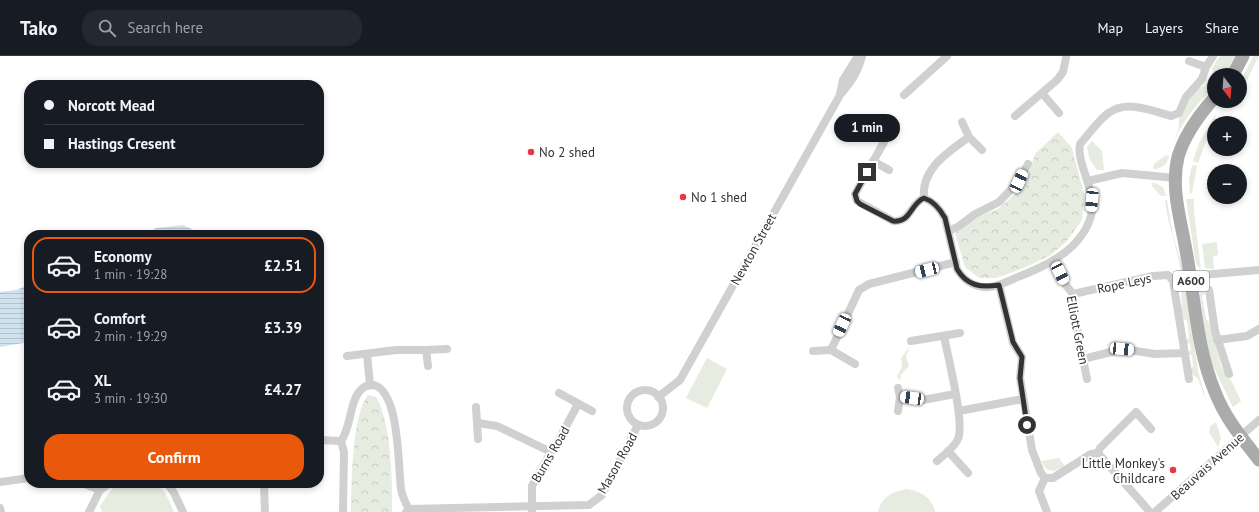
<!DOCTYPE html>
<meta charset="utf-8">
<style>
body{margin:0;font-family:"PT Sans",sans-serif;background:#242831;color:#f1f3f6;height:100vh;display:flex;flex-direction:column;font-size:15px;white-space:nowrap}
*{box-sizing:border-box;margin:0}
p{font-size:13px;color:#9ea1a6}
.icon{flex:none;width:22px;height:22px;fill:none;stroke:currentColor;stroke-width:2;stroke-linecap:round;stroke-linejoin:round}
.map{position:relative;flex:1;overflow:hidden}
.panel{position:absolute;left:24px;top:174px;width:300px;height:258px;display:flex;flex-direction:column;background:#171b24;border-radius:16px;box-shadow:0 2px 6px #0003}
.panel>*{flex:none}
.hud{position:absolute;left:24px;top:24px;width:300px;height:88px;border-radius:16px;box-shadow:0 2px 6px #0003;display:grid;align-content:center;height:88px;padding:0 20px;background:#171b24}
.needle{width:26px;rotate:163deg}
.controls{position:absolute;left:1207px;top:12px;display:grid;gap:8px}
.controls a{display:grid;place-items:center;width:40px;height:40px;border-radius:50%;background:#171b24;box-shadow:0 2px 6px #0003;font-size:20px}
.end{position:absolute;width:18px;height:18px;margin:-9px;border:5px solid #333;background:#fff;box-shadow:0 0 0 2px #fff}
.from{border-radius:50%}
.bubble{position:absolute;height:28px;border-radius:14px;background:#171b24;box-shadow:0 2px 6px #0003;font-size:13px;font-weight:700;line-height:28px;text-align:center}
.car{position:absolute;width:12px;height:24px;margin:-12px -6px;border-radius:5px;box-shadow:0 0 3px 1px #0007;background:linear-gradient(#fff 24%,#345 0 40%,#fff 0 76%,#345 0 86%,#fff 0)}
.hud b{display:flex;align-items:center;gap:14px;height:38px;font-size:15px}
.hud b+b{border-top:1px solid #363941}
.hud i{width:10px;height:10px;background:#f1f3f6}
ul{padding:7px 0 0;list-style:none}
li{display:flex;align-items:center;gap:12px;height:56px;margin:0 8px 6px;padding:0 12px;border:2px solid transparent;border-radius:16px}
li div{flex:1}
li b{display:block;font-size:15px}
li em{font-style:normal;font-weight:700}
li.selected{border-color:#ea580c}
li>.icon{width:36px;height:36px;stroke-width:1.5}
.action{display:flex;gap:8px;margin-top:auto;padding:8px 20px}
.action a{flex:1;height:46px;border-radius:16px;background:#ea580c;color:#fff;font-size:16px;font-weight:700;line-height:46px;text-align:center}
header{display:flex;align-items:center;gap:24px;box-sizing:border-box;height:56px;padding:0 20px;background:#171b24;border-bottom:1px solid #363941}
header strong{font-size:19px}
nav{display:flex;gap:22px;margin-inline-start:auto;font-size:14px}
.search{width:280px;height:36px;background:#242831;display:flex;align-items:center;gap:10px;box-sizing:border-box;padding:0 14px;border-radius:16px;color:#9ea1a6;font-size:15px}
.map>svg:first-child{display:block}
</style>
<header>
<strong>Tako</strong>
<div class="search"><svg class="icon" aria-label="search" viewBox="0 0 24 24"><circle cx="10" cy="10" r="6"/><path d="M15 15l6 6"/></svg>Search here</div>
<nav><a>Map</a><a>Layers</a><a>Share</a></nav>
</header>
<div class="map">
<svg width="1259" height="456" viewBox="0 0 1259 456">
<defs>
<pattern id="park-crowns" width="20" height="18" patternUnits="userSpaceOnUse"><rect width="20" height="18" fill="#e6ecdf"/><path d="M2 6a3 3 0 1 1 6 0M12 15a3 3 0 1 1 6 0" fill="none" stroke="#c6cbc0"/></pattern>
<pattern id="water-rules" width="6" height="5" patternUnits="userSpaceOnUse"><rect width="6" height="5" fill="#cfe2ee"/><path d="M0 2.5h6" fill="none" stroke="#b2c2cd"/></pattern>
</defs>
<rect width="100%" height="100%" fill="#fff"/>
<g fill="#e6ecdf">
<path d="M1220 0H1238L1226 19H1214V32C1192 52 1181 68 1170 95L1179 72V63L1191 41 1199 32 1204 30 1208 23 1213 16 1212 12Z"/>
<path d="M1253 0H1259L1244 30 1241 25Z"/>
<path d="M1217 56 1198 107 1193 105 1199 87Z"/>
<path d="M1092 85 1102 95 1104 114H1097L1090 104 1087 91Z"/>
<path d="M1166 99 1169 100C1167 108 1163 113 1153 113L1154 108Z"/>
<path d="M1192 109 1197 110 1192 137 1190 138 1189 124Z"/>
<path d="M1153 126 1163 131 1166 140H1161L1152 130Z"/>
<path d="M1186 143H1194V156L1201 214 1196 208Z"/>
<path d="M1165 144H1167L1173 180 1184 214 1198 315 1207 347 1198 323 1191 317 1189 313 1193 311 1192 299H1188L1187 296 1191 294 1190 287 1186 288 1185 285 1189 282 1187 265 1180 260 1179 252 1182 249 1181 232 1178 230C1177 223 1181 218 1180 212 1177 189 1167 168 1165 144Z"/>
<path d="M1217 186 1218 199 1213 200 1214 213 1205 212 1202 188Z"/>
<path d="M1202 223 1205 238 1202 240 1206 263 1209 266 1221 310 1226 319 1231 324 1241 345 1233 351 1212 308 1205 280 1199 230Z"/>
<path d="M910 290 906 300 909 310 901 319 900 325 897 320 902 311 901 302Z"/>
<path d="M707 302 727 313 707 352 686 342Z"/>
<path d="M1216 366 1221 382 1218 391 1209 376 1210 370Z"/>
<path d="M1059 402 1065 410 1054 415 1046 413 1041 405Z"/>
<path d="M116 427H154L165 436 174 456H102L100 450Z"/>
<path d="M907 433C920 435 932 441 935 456H878C881 441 893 435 907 433Z"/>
</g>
<g fill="url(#park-crowns)">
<path d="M1058 76 1072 92 1084 138 1082 164 1067 185 1051 199 1026 211 996 222H979L965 211 955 177 974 162 998 153 1025 129 1035 98Z"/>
<path d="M368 339 376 341C392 368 392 424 392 456H351C351 431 352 358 368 339Z"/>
</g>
<g fill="url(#water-rules)">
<path d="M183 169 196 175 197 179H143L156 172Z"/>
<path d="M29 229V286L0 291V236L16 234Z"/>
</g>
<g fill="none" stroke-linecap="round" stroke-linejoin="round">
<g stroke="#d0d0d0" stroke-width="8">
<path d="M1189 5 1206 11"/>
<path d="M1042 37 1059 57"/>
<path d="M840 38 843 24 858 0"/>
<path d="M904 39 947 0"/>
<path d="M1015 60 1057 24 1063 16 1066 2"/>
<path d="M962 66 969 81 982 94"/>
<path d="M884 86 855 138 857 145 893 165C911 167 910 147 924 142 933 145 940 153 945 162L957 213C963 223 972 230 984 231 994 232 1004 227 1013 223 1044 211 1081 195 1091 160 1097 134 1076 108 1080 88 1088 79 1100 62 1110 56 1128 44 1153 55 1171 60L1179 57 1186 41 1202 23 1206 11 1213 0"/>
<path d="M873 105 889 114"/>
<path d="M1088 125 1122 117 1176 122"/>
<path d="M924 142C921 113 948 96 969 81"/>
<path d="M949 175 959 170 975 158 999 146 1019 125 1028 108"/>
<path d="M1054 206 1065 228 1073 238 1072 247 1087 323"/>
<path d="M1190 220 1259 214"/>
<path d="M999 229 1013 287 1022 301 1020 322 1032 394 1041 417 1045 422H1053L1091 398 1098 397 1150 456"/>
<path d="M1209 234 1215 275 1229 318"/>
<path d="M1073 238 1153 220 1168 219 1173 225 1189 323"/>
<path d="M1217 284 1247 280 1259 273"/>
<path d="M911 285 960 277"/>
<path d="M426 294 447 293"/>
<path d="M831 294 859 234 869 228 956 206"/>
<path d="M813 295 831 294 855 308"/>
<path d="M367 298 370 329"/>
<path d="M347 300 396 294H426L428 310"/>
<path d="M1083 303 1123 293 1155 298 1184 297"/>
<circle cx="645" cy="352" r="18"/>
<path d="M559 337 592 355"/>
<path d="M658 341 680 324 840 39C851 26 858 16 862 0"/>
<path d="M900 341 923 344 955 338"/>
<path d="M476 351 478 383"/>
<path d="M898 355 900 341 898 332"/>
<path d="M959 355 1023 343"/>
<path d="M478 367 497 370 551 396"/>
<path d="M319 384 341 385C352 371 349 342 363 332 366 329 371 329 374 329 400 336 398 412 401 433 402 440 405 446 409 453"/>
<path d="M341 385 344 396 343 456"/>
<path d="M948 395 968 417"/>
<path d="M1098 397 1100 392 1136 356 1151 373"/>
<path d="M937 405C944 399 954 392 958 383 965 367 948 302 944 280"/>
<path d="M1045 422 1039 435 1047 456"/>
<path d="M0 426 29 422"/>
<path d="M82 427 100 434"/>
<path d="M167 427 174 437 183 456"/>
<path d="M264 427 265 456"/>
<path d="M0 452 1 456"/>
<path d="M532 455V430L551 396 556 389 578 348"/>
<path d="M89 456 100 434 110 427"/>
<path d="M406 456 409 453 589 449 602 439 638 369"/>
<path d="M1155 456 1259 364"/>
</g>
<g stroke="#ababab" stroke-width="13">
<path d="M1233 19 1243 0"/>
<path d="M1214 42C1200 58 1184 80 1178 101 1170 134 1182 168 1187 200 1195 245 1197 293 1215 336 1225 362 1242 382 1259 404"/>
</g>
</g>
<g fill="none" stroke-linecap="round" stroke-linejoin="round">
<path stroke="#333" stroke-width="5" d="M867 116 855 138 857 145 860 148 893 165C911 167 910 148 924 142 933 145 940 153 945 162L957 213C967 230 981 232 999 229L1013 286 1022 301 1020 322 1027 369"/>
</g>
<g fill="#e63946" stroke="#fff" stroke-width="1.5">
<circle cx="531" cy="96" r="4"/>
<circle cx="683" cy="141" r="4"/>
<circle cx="1173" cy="414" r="4"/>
</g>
<g text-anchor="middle" stroke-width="4" stroke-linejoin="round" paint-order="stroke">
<rect fill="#fff" stroke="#707070" stroke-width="1" x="1173" y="215" width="36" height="20" rx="3"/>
<g font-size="12" font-weight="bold" fill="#333">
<text x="1191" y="229">A600</text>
</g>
<g font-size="13" fill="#333" stroke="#fff" text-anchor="start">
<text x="539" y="101">No 2 shed</text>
<text x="691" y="146">No 1 shed</text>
<text x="1165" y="412" text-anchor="end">Little Monkey's<tspan x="1165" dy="15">Childcare</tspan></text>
</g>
<g font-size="13" fill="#333" stroke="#fff">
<text transform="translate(753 193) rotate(-61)" y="5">Newton Street</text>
<text transform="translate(1124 227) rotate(-12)" y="5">Rope Leys</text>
<text transform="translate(1078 274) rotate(79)" y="5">Elliott Green</text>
<text transform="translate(550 398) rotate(-60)" y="5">Burns Road</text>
<text transform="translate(617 407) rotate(-61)" y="5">Mason Road</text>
<text transform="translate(1207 410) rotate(-42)" y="5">Beauvais Avenue</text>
</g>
</g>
</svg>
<div class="controls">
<a><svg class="needle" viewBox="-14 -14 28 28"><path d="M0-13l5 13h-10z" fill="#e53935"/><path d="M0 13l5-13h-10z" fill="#9ea1a6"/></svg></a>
<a>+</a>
<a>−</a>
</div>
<i class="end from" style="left:1027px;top:369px"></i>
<i class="end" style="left:867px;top:116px"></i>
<div class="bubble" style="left:834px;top:58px;width:66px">1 min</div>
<i class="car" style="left:1019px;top:125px;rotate:25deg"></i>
<i class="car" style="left:1092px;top:144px;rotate:185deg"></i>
<i class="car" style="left:927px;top:214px;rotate:256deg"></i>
<i class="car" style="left:1060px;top:217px;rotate:154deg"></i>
<i class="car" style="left:842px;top:269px;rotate:205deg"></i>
<i class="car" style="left:1122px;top:293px;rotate:95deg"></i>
<i class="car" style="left:912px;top:342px;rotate:278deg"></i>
<div class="hud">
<b><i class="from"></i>Norcott Mead</b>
<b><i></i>Hastings Cresent</b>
</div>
<section class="panel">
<ul>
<li class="selected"><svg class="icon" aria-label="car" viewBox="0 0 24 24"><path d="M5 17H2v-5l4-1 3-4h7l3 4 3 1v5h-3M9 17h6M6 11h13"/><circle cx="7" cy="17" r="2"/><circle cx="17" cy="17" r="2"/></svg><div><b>Economy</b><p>1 min · 19:28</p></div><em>£2.51</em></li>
<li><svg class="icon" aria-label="car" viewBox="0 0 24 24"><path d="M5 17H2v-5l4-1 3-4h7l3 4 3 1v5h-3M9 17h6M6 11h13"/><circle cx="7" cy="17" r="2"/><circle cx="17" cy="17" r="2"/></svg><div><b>Comfort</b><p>2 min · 19:29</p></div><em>£3.39</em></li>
<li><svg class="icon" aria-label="car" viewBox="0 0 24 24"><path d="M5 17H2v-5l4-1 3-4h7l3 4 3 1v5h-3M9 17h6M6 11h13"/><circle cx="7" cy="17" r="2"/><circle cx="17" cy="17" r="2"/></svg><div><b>XL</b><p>3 min · 19:30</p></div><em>£4.27</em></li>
</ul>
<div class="action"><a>Confirm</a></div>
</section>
</div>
